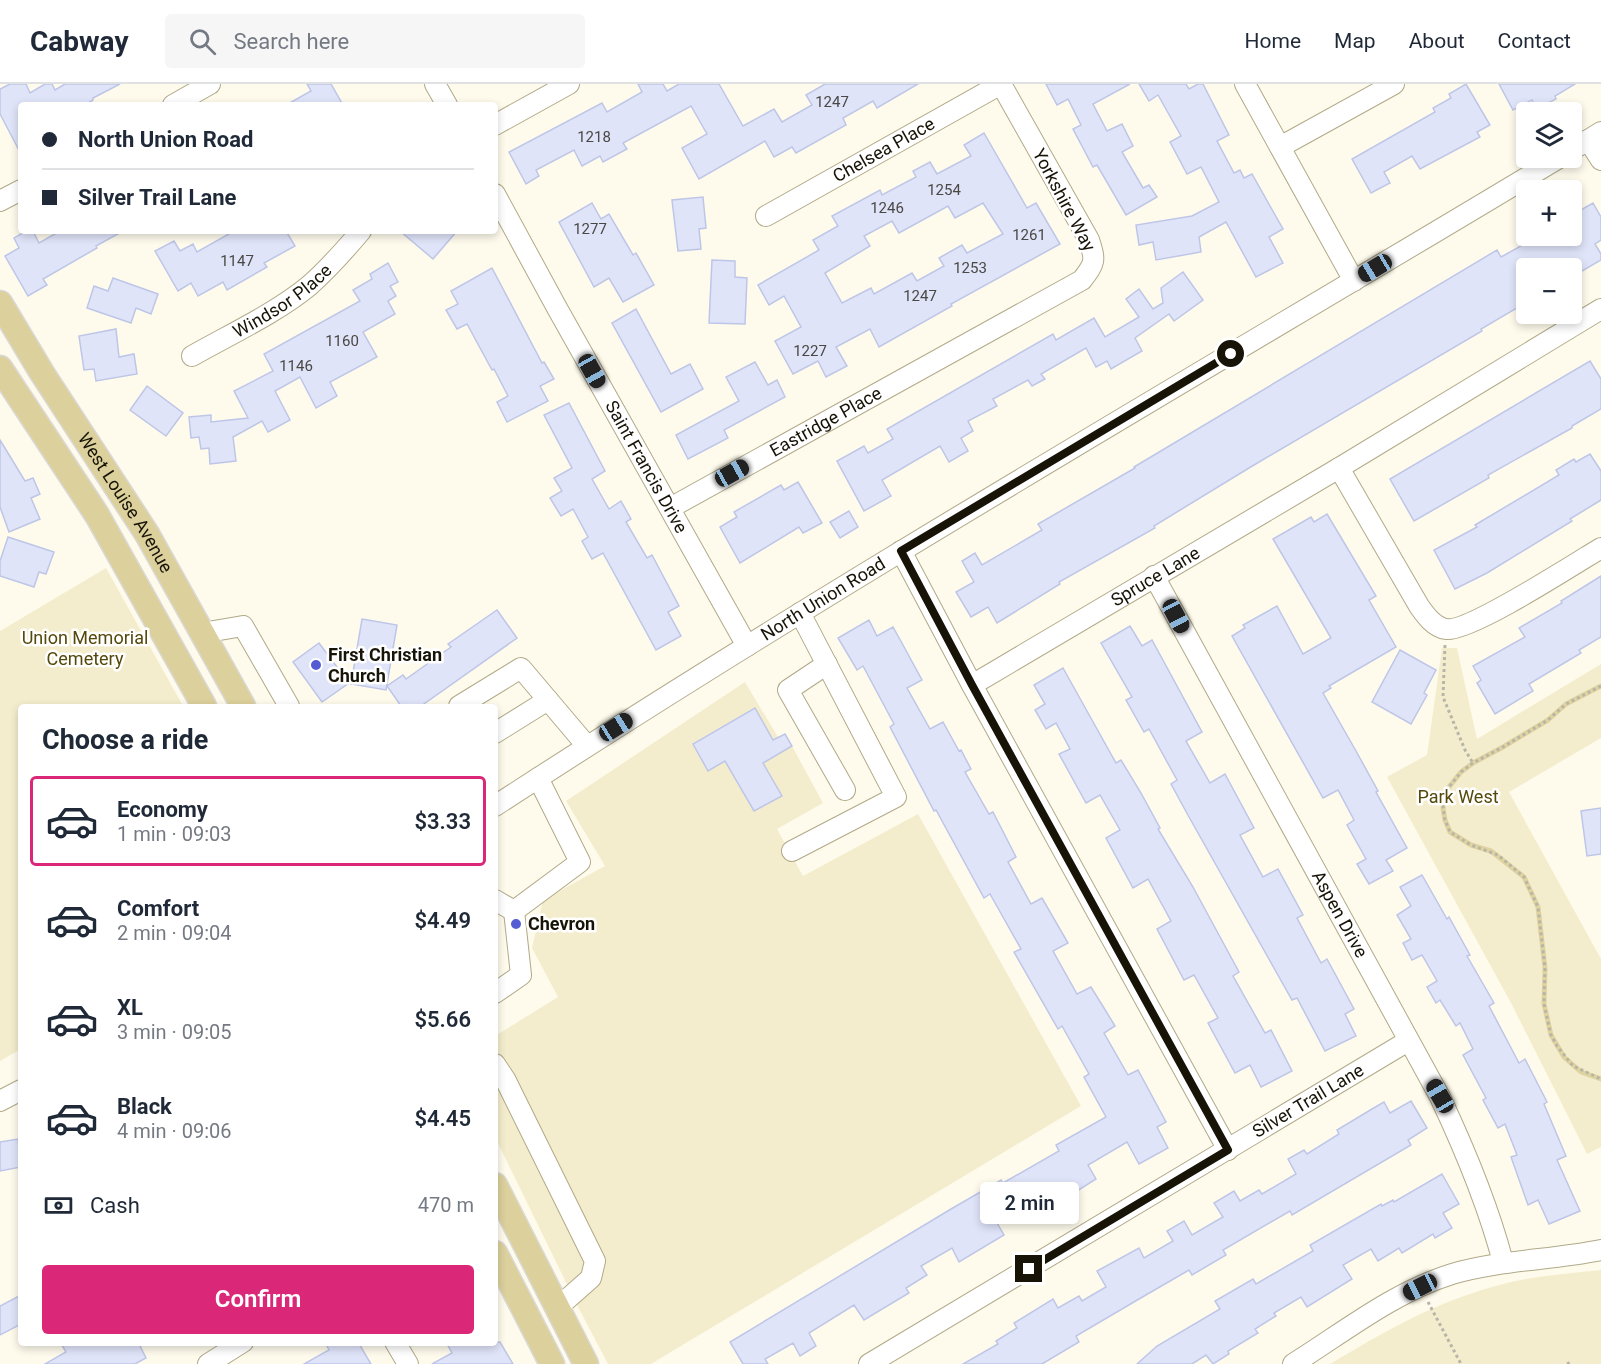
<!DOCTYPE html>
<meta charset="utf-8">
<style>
body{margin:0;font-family:Roboto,sans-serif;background:#f6f6f7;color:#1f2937;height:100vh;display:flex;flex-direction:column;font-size:22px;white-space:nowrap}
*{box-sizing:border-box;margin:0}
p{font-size:20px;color:#747a83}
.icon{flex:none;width:33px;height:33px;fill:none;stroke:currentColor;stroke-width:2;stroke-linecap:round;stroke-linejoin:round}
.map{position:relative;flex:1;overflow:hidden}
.sheet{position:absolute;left:18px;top:620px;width:480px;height:642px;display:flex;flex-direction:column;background:#fff;border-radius:6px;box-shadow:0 3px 9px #0003}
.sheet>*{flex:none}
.hud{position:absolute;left:18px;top:18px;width:480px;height:132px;border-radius:6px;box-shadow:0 3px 9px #0003;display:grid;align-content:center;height:132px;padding:0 24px;background:#fff}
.tools{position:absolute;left:1516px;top:18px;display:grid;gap:12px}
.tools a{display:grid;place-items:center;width:66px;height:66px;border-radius:6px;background:#fff;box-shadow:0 3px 9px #0003;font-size:30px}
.end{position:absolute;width:27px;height:27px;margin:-14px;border:8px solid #171407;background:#fff;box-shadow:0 0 0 3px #fff}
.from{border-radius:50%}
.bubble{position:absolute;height:42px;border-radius:6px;background:#fff;box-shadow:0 3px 9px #0003;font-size:20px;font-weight:600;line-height:42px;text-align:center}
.car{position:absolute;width:18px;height:36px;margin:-18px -9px;border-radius:8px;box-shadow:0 0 4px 2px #0007;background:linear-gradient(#222 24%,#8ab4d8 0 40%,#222 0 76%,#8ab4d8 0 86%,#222 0)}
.hud b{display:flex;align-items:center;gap:21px;height:57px;font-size:22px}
.hud b+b{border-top:2px solid #e0e1e3}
.hud i{width:15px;height:15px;background:#1f2937}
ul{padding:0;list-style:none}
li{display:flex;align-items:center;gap:18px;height:90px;margin:0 12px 9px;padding:0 12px;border:3px solid transparent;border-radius:6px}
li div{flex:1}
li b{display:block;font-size:22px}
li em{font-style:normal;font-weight:600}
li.selected{border-color:#db2777}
li>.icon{width:54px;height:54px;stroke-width:1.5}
h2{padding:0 24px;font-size:27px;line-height:72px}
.pay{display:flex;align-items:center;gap:15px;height:66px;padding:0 24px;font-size:22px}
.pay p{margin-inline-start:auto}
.cta{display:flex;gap:12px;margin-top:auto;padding:12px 24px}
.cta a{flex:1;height:69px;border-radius:6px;background:#db2777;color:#fff;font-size:24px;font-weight:600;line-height:69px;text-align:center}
header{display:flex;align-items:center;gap:36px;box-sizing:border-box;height:84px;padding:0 30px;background:#fff;border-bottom:2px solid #e0e1e3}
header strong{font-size:28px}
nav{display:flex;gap:33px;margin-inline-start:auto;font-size:21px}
.search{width:420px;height:54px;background:#f6f6f7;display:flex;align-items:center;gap:15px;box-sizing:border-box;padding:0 21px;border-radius:6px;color:#747a83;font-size:22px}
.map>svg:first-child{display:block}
</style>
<header>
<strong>Cabway</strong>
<div class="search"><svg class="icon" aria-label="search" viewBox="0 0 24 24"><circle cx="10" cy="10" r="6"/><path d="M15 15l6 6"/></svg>Search here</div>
<nav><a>Home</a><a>Map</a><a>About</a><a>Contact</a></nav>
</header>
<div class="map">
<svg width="1601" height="1280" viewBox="0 0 1601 1280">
<rect width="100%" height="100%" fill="#fefbed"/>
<g fill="#f4edcd">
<path d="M106 484 183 622H21V965L0 977V547Z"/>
<path d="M1442 564H1457L1477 655 1601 580V654L1509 708 1601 875V1063L1587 1070 1511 919 1387 693 1427 671Z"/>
<path d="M745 598 778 653 773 656 754 624 693 659 708 686 725 677 755 727 782 712 763 679 792 662 823 719 777 745 803 792 918 730 1081 1022 651 1280H608L578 1223 495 1053V952L558 913 532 864 543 816 605 782 566 717Z"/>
<path d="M1601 1186V1280H1330C1384 1248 1431 1220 1492 1203 1527 1192 1565 1190 1601 1186Z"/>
</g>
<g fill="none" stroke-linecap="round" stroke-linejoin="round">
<path stroke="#dfd3a0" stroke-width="5" d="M1601 602 1566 620 1548 636 1503 663 1473 679 1461 688 1445 708 1443 724 1445 736 1450 748 1471 761 1491 767 1524 793 1538 823 1545 884 1544 920 1551 951 1564 973 1581 988 1601 995"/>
</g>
<g fill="#e0e4f9" stroke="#bec6e7" stroke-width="1.5" fill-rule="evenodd">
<path d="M10 0H26L30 9 45 0H52L55 6 65 0H120L93 14V16L85 21H21V70L0 30V5Z"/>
<path d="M307 0H331L343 21H286L311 7Z"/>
<path d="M638 0H663L667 7 679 0H719L743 42 774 25 782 38 812 21 806 11 825 0H918L877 24 873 17 843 34 846 41 796 69 792 63 774 73 765 57 699 95 682 64 707 50 691 22 623 59 627 65 603 78 600 72 582 82 574 66 536 86 539 92 526 100 509 68 602 19 607 28 642 8Z"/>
<path d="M1046 0H1130L1093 20 1107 47 1122 40 1133 62 1122 68 1143 104 1149 101 1157 113 1126 131 1097 81 1093 83 1073 45 1081 41 1068 15 1057 21Z"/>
<path d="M1139 0H1186L1189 5 1198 0H1203L1229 51 1217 57 1234 89 1240 86 1244 94 1252 90 1283 145 1269 153 1283 179 1256 193 1226 138 1199 153 1201 168 1156 176 1153 158 1139 161 1136 141 1192 132 1219 118 1201 83 1187 90 1170 58 1181 52 1158 11 1149 17Z"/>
<path d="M1466 0 1490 41 1477 48 1480 53 1420 85 1412 72 1384 88 1390 99 1371 109 1352 75 1435 28 1433 24 1451 14 1449 10Z"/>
<path d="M1499 0H1575L1555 12 1556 15 1537 25 1532 16 1513 26Z"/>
<path d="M984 49 1027 124 1036 119 1060 160 951 220 952 222 879 263 870 245 836 263 847 282 826 293 818 277 793 290 775 257 801 243 784 212 769 221 758 201 819 166 813 156 838 142 832 132 880 106 882 111 916 93 913 87 930 78 937 90 971 72 964 61ZM983 119 1003 150 967 169 962 161 939 174 944 182 917 197 912 189 874 210 871 204 842 219 825 189 870 162 864 152 892 137 899 149 948 122 955 134Z"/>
<path d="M703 113 706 144 699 145 701 165 678 167 672 116Z"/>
<path d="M592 119 601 135 609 130 633 171 636 169 654 201 623 218 609 194 594 203 559 138Z"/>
<path d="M1593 119 1601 133V156L1595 160 1601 170V176L1572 193V184H1527V218L1481 245 1482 247 1249 384 1154 442 1155 444 1059 498 1060 500 997 539 988 523 971 533 956 508 974 498 962 477 975 469 982 481 1042 446 1038 440 1135 384 1134 383 1497 166 1501 173 1539 152H1572V131Z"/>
<path d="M26 147H33L39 159 60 147H123L96 162 97 164 43 195 47 201 28 212 5 172 19 164 14 154Z"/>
<path d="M234 147H286L295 162 264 179 267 183 227 206 223 198 198 212 191 199 178 207 155 167 174 157 180 167 193 160 197 168Z"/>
<path d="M400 147H457L433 175Z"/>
<path d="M712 176 735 177V193L747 194 745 240 709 239Z"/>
<path d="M388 179 398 198 390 202 396 212 388 217 395 230 363 248 377 273 330 298 337 312 316 324 300 293 275 307 290 336 268 348 262 337 233 353 236 377 210 380 209 364 201 365 199 353 191 354 189 333 211 331V338L248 334 234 307 273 287 264 270 360 217 353 206 372 195 370 190Z"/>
<path d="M492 184 542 279 544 278 554 295 540 302 548 317 507 338 497 318 508 312 494 285 492 286 467 240 457 245 446 226 458 220 451 207Z"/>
<path d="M1183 188 1203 216 1174 237 1169 230 1135 254 1142 267 1111 285 1107 277 1096 283 1086 264 1041 290 1045 295 1032 302 1028 296 993 315 997 322 968 337 973 347 961 354 968 367 949 378 940 362 882 396 891 412 864 427 837 377 864 362 868 369 893 355 887 345 1053 250 1056 256 1094 234 1105 253 1139 233 1126 215 1139 205 1153 225 1163 219 1161 204Z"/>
<path d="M113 194 158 210 151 230 136 224 131 239 87 224 94 202 108 207Z"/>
<path d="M636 225 671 290 690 280 703 305 661 328 612 239Z"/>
<path d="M116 245 119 273 134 270 137 290 96 297 94 285 84 286 79 252Z"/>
<path d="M1590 277 1601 295V325L1572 342V344L1488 391 1489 394 1414 437 1390 395Z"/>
<path d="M755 278 768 301 777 296 785 313 724 346 728 354 688 375 676 351 739 317 726 293Z"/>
<path d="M147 302 183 329 166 352 130 326Z"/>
<path d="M569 319 605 387 592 395 609 425 621 417 631 435 626 438 647 474 652 471 679 522 668 528 681 552 656 566 603 469 592 475 582 457 588 453 573 425 561 432 550 414 562 407 554 394 572 384 544 331Z"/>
<path d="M0 356 25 397 33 394 40 410 31 414 40 435 9 448 0 423Z"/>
<path d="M1590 370 1601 387V416L1570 435 1572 437 1487 489 1455 505 1434 466 1477 443 1475 441 1559 391 1556 386 1574 375 1576 378Z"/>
<path d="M798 398 822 439 803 449 799 443 740 479 720 443 737 433 734 428 781 401 784 406Z"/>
<path d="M849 427 858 443 840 454 830 438Z"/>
<path d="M1327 430 1376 512 1369 516 1396 563 1329 602 1331 604 1323 609 1356 667 1378 707 1376 708 1407 764 1386 776 1393 787 1369 800 1357 780 1366 775 1347 741 1354 736 1338 706 1323 714 1232 552 1245 544 1243 541 1277 522 1303 570 1331 554 1273 455 1311 433 1314 438Z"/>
<path d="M8 453 54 468 46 490 39 488 34 503 0 492V477Z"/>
<path d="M1601 492V553L1579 566 1581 569 1529 600 1533 607 1495 630 1477 599 1481 596 1473 582 1525 553 1519 544 1562 519 1561 517Z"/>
<path d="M497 526 517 554 421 622H401L387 602 403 591 406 595 451 563 448 560Z"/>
<path d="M362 535 397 541 386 606 351 600Z"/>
<path d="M869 536 877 552 893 543 903 561 922 596 907 604 930 645 943 638 959 667 961 666 971 685 965 688 989 730 993 728 1016 773 1008 778 1031 820 1042 814 1068 859 1053 867 1077 910 1091 903 1104 924 1115 942 1104 949 1128 991 1138 986 1166 1038 1157 1043 1168 1064 1139 1080 1127 1058 1088 1081 1096 1095 1052 1123 1047 1114 1025 1127 1023 1121 996 1137 1004 1151 959 1178 952 1164 921 1182 927 1191 906 1204 909 1209 864 1236 854 1221 809 1249 816 1262 800 1272 793 1259 765 1275 768 1280H743L730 1258 951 1125 1001 1096 1003 1099 1059 1067 1056 1061 1106 1033 1084 993 1089 990 1062 942 1058 945 1014 868 1021 865 990 810 984 814 936 726 934 727 890 643 894 640 863 582 857 586 838 554Z"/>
<path d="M1130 542 1142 562 1152 556 1202 648 1186 657 1210 699 1225 690 1254 744 1240 751 1263 793 1278 785 1303 831 1297 834 1321 879 1327 875 1354 925 1345 930 1356 952 1325 967 1297 914 1292 916 1189 733 1171 700 1177 696 1149 645 1144 648 1126 616 1132 613 1101 559Z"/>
<path d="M319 559 349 599 322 618 293 578Z"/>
<path d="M1400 566 1436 586 1424 609 1427 611 1411 640 1372 618Z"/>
<path d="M1063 584 1116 679 1121 676 1141 709 1160 744 1158 745 1193 803 1239 888 1233 892 1265 949 1271 946 1292 987 1261 1003 1250 981 1235 989 1208 939 1218 934 1194 891 1184 896 1157 845 1171 837 1148 795 1133 804 1106 754 1120 746 1100 711 1086 719 1059 670 1070 665 1056 639 1046 645 1035 626 1045 620 1034 601Z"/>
<path d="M755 624 773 656 785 650 792 662 763 679 782 712 754 727 725 677 708 687 693 660Z"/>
<path d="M1601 724V770L1587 772 1581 727Z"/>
<path d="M1422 791 1447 835 1449 833 1470 871 1467 872 1494 919 1489 922 1519 979 1525 975 1547 1018 1544 1020 1566 1072 1557 1076 1580 1127 1549 1140 1538 1116 1528 1121 1511 1073 1517 1071 1505 1040 1498 1044 1483 1016 1486 1014 1463 971 1473 965 1460 939 1456 942 1440 916 1436 919 1427 903 1437 897 1422 871 1412 876 1403 859 1411 855 1397 831 1411 822 1400 803Z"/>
<path d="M1411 1017 1427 1044 1408 1056 1411 1061 1292 1131 1290 1127 1223 1166 1226 1171 1192 1191 1189 1186 1139 1215 1076 1252 1079 1258 1042 1280H963L998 1260 996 1257 1017 1244 1014 1239 1053 1215 1058 1224 1079 1212 1082 1217 1106 1203 1097 1187 1139 1164 1144 1174 1173 1157 1167 1147 1184 1137 1192 1151 1223 1133 1214 1119 1234 1107 1240 1117 1259 1106 1262 1110 1296 1090 1288 1075 1304 1066 1307 1070 1339 1050 1337 1046 1372 1025 1384 1018 1390 1029Z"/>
<path d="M18 1055 21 1083 0 1087V1058Z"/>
<path d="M1442 1090 1459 1120 1443 1129 1452 1144 1435 1154 1433 1150 1402 1169 1399 1164 1378 1177 1371 1165 1343 1181 1352 1195 1307 1223 1301 1213 1274 1229 1276 1232 1255 1245 1258 1249 1228 1267 1229 1270 1213 1280 1206 1271 1192 1280H1137L1157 1262 1220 1225 1215 1217 1253 1195 1256 1200 1313 1167 1310 1161 1381 1120 1382 1122 1393 1116 1394 1118Z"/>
<path d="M21 1211V1240L0 1251V1222Z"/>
<path d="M60 1258H138L146 1274 135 1280H45L66 1268Z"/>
<path d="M325 1258H358L371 1280H304L329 1266Z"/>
<path d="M446 1258H500L513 1280H432L452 1269Z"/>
</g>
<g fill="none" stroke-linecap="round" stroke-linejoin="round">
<defs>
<g id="minor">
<path d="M435 0 447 21"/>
<path d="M1245 0 1354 197"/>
<path d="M173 21 210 0"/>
<path d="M495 41 569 0"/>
<path d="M1588 56 1601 76"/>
<path d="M1280 63 1394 0"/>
<path d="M1572 66 1601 48"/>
<path id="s1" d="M495 110 557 224 747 562"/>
<path d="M0 117 21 106"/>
<path id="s2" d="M766 132 1001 0"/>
<path id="s3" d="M192 272C229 251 278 228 310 201 329 184 345 166 361 147"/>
<path d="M1339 384 1419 522C1426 532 1434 543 1446 545 1468 549 1576 479 1601 464"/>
<path id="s4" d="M670 424 1082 196C1095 179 1096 177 1089 156L1001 0"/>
<path d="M901 467 972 601 1228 1066"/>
<path id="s5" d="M1154 492 1440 1013C1465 1066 1488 1121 1503 1178"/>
<path d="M202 549 243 542 289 622"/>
<path d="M827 580 788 606 845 706"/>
<path id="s6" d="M972 601 1339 384 1601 225"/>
<path d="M459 622 521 584 587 662"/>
<path d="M495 649 548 616"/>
<path id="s7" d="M495 722C843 495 1203 288 1559 74"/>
<path d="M792 767 896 713 800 529"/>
<path d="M495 816 514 827"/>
<path d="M495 909 521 891 514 827 580 778 538 694"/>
<path d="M495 980 505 995 595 1177 591 1194 557 1224"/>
<path d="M0 1017 21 1006"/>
<path d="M395 1258 408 1280"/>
<path d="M208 1280 243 1258"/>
<path id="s8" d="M869 1280 1408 957"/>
<path d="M1293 1280C1344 1248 1394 1208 1452 1190 1501 1176 1551 1176 1601 1166"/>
</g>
<g id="major">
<path id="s9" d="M0 219 42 289 147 450 243 622"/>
<path d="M0 284 97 431 204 622"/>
<path d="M495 1101 586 1280"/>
<path d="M495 1169 552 1280"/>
</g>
</defs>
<use href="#minor" stroke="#b1a987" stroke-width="22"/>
<use href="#major" stroke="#dad9d7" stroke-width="27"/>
<g stroke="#b8b5a8" stroke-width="3" stroke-dasharray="3 3" stroke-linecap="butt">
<path d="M1445 561 1443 613 1465 666 1473 679"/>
<path d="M1601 602 1566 620 1548 636 1503 663 1473 679 1461 688 1445 708 1443 724 1445 736 1450 748 1471 761 1498 771 1524 793 1538 823 1545 884 1544 920 1551 951 1557 962 1573 982 1601 995"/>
<path d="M1428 1218 1461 1280"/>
<path d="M1567 1280 1572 1277"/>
</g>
<use href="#minor" stroke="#fff" stroke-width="20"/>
<use href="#major" stroke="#dcd09c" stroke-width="24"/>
</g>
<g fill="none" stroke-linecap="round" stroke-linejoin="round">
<path stroke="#171407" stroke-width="8" d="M1029 1185 1228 1066 972 601 901 467 1231 270"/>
</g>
<g fill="#555dd4" stroke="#fff" stroke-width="2">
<circle cx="316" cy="581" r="6"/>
<circle cx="516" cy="840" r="6"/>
</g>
<g text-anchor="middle" stroke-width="5" stroke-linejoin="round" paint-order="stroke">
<g font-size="15" fill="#494844">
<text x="832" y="23">1247</text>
<text x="594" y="58">1218</text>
<text x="944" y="111">1254</text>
<text x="887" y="129">1246</text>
<text x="590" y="150">1277</text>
<text x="1029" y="156">1261</text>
<text x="237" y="182">1147</text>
<text x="970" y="189">1253</text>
<text x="920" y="217">1247</text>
<text x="342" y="262">1160</text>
<text x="810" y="272">1227</text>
<text x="296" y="287">1146</text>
</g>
<g font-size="18" fill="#171407" stroke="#fff">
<text dy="6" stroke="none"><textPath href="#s2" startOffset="135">Chelsea Place</textPath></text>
<text transform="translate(1064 116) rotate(62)" y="6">Yorkshire Way</text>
<text dy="6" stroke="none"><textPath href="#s3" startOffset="106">Windsor Place</textPath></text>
<text dy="6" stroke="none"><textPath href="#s4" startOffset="178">Eastridge Place</textPath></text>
<text dy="6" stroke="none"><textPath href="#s1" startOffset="312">Saint Francis Drive</textPath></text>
<text dy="6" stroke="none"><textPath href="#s9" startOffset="236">West Louise Avenue</textPath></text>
<text dy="6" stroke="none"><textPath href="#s6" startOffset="213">Spruce Lane</textPath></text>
<text dy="6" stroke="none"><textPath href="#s7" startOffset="388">North Union Road</textPath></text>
<text dy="6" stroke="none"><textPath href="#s5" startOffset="386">Aspen Drive</textPath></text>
<text dy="6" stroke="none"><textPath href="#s8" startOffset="512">Silver Trail Lane</textPath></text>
</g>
<g font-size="18" fill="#55480b" stroke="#fff">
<text x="85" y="560">Union Memorial<tspan x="85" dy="21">Cemetery</tspan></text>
<text x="1458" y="719">Park West</text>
</g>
<g font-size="18" font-weight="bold" fill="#171407" stroke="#fff" text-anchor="start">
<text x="328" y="577">First Christian<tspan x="328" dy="21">Church</tspan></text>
<text x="528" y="846">Chevron</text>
</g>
</g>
</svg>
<div class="tools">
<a><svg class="icon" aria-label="layers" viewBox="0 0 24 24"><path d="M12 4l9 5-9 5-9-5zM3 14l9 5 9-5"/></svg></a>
<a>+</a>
<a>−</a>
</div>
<i class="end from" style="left:1231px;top:270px"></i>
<i class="end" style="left:1029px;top:1185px"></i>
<div class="bubble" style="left:980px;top:1098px;width:99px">2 min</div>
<i class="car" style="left:1375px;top:184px;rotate:239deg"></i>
<i class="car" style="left:592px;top:287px;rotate:151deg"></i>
<i class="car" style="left:732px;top:389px;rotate:61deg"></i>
<i class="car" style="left:1176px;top:532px;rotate:152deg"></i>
<i class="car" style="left:616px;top:643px;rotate:58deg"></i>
<i class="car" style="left:1440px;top:1012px;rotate:330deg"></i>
<i class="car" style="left:1420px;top:1203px;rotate:243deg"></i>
<div class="hud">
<b><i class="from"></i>North Union Road</b>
<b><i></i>Silver Trail Lane</b>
</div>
<section class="sheet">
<h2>Choose a ride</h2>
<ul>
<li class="selected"><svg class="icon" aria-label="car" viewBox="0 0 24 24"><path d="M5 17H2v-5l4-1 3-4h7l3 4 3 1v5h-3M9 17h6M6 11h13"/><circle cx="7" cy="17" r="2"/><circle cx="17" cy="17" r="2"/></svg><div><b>Economy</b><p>1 min · 09:03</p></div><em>$3.33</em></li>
<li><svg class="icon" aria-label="car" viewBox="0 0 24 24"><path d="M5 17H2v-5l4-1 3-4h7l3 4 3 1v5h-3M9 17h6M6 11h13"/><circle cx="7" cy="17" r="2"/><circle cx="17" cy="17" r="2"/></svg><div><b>Comfort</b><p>2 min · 09:04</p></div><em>$4.49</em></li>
<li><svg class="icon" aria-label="car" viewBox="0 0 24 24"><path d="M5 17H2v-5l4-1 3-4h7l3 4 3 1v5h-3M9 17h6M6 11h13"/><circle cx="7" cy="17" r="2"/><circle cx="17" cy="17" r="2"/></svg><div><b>XL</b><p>3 min · 09:05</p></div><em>$5.66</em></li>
<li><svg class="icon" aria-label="car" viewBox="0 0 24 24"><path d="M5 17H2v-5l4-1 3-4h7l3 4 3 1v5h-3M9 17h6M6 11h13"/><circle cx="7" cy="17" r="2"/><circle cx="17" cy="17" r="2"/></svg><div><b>Black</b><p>4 min · 09:06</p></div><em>$4.45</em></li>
</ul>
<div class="pay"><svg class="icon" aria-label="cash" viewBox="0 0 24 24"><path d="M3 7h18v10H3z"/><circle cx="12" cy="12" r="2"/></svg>Cash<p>470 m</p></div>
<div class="cta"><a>Confirm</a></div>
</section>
</div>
